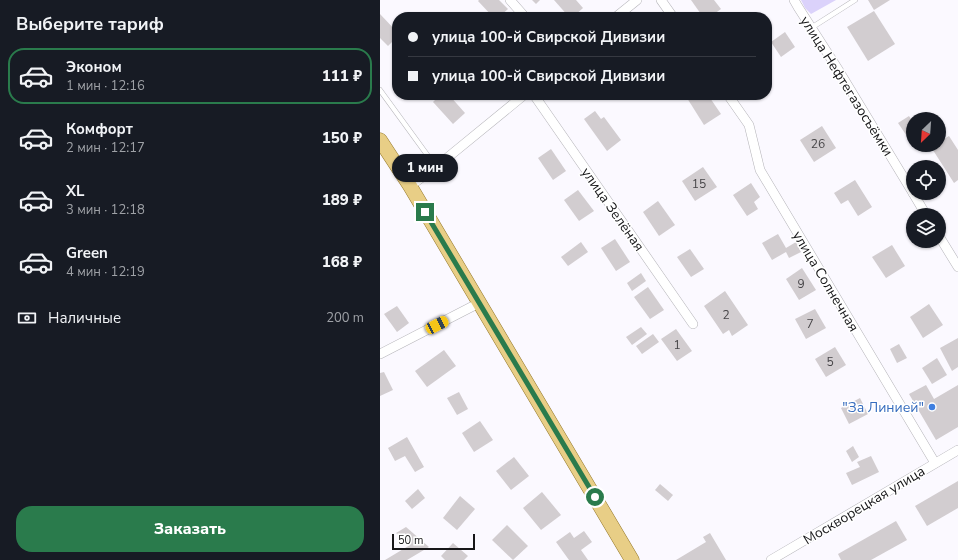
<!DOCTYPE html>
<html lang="ru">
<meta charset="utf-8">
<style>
body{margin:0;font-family:"Nunito Sans",sans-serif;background:#20242c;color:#f1f3f6;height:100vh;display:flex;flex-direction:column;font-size:15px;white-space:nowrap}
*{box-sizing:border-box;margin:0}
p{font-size:13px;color:#9ea1a6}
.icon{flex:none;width:22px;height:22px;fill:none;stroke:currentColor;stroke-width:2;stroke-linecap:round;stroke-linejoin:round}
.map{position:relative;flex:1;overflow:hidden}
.side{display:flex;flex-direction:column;background:#171b24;width:380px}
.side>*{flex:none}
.top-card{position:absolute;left:12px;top:12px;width:380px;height:88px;border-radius:16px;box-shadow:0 1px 3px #0004;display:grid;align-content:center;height:88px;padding:0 16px;background:#171b24}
.needle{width:26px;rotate:205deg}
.buttons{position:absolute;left:526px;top:112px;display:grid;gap:8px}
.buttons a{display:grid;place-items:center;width:40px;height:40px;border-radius:50%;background:#171b24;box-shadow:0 1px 3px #0004;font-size:20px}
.scale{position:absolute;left:12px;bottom:10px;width:83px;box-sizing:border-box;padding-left:4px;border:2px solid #171719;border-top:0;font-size:11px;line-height:14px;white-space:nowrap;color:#171719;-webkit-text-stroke:3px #fff;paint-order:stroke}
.end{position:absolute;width:18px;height:18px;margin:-9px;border:5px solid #2a7b4c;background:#fff;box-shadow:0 0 0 2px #fff}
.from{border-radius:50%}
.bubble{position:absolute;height:28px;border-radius:14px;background:#171b24;box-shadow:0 1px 3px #0004;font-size:13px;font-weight:800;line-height:28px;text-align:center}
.car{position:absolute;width:12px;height:24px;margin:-12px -6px;border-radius:5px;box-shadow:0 0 3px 1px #0007;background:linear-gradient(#f5c518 24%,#345 0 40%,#f5c518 0 76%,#345 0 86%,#f5c518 0)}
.top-card b{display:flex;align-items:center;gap:14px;height:38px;font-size:15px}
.top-card b+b{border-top:1px solid #363941}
.top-card i{width:10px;height:10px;background:#f1f3f6}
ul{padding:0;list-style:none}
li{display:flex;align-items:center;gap:12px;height:56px;margin:0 8px 6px;padding:0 8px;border:2px solid transparent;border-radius:16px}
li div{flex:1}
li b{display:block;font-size:15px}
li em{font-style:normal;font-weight:800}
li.active{border-color:#2a7b4c}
li>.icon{width:36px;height:36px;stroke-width:1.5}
h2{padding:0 16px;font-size:18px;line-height:48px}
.pay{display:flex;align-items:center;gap:10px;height:44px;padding:0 16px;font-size:15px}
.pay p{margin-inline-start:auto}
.primary-button{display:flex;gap:8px;margin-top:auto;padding:8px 16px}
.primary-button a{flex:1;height:46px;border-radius:16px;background:#2a7b4c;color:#fff;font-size:16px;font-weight:800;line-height:46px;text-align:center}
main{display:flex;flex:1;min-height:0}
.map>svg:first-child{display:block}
</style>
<main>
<section class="side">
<h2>Выберите тариф</h2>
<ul>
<li class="active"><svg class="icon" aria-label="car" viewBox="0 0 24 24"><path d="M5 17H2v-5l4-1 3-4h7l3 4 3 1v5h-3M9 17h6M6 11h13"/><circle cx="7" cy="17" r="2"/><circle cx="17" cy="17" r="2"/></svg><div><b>Эконом</b><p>1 мин · 12:16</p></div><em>111 ₽</em></li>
<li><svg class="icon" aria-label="car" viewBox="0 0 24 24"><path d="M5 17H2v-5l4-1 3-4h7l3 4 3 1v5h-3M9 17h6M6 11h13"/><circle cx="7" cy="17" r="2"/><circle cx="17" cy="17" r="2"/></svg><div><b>Комфорт</b><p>2 мин · 12:17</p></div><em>150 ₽</em></li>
<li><svg class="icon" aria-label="car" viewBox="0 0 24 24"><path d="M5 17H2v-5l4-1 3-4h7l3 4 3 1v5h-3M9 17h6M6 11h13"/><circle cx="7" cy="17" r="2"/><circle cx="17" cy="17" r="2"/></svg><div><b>XL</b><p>3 мин · 12:18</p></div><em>189 ₽</em></li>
<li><svg class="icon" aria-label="car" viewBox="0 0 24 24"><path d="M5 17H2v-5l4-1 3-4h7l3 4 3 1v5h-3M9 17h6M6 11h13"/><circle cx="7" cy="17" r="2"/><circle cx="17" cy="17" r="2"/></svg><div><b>Green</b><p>4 мин · 12:19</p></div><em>168 ₽</em></li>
</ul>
<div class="pay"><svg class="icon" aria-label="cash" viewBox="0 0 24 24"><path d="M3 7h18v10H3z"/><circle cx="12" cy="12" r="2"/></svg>Наличные<p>200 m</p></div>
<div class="primary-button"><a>Заказать</a></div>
</section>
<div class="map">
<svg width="578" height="560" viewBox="0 0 578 560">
<rect width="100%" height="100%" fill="#fbf9ff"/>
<path fill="#dbd2fb" d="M421 0H456L431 14 425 8Z"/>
<g fill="#d2cdd0">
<path d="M99 0H119L128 9 119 17H113L98 1Z"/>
<path d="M152 0H160L156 4Z"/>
<path d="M174 0H196L203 8 193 17H189Z"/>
<path d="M311 0H334L341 9 330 17H323Z"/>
<path d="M488 0H510L494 10Z"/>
<path d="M494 11 515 44 488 61 467 27Z"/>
<path d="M0 14 17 32V37L8 46 0 38Z"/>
<path d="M405 32 415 47 401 57 391 42Z"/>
<path d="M60 95H69L85 113 73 124 53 102Z"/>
<path d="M312 95H328L341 114 324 125 307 98Z"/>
<path d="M215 111 221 119 224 117 241 140 227 151 204 119Z"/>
<path d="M529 116 533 122V145L518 123Z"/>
<path d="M442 126 456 148 434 162 420 140Z"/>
<path d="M569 136 578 150V180L574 183 551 147 554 145H559V142Z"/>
<path d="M171 149 186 171 173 180 158 158Z"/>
<path d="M323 167 337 187 315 201 302 181Z"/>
<path d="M475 180 492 207 478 216 468 200 461 204 454 193Z"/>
<path d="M371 183 380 197 374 202 378 209 367 216 353 195Z"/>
<path d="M198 190 214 211 199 221 184 200Z"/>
<path d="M278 201 295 225 279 236 263 212Z"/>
<path d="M398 234 406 248 416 242 421 252 409 258 406 252 392 260 382 243Z"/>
<path d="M235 239 250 262 236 271 221 248Z"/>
<path d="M201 242 208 252 188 266 181 257Z"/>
<path d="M512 245 525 266 506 278 492 257Z"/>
<path d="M310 249 324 269 311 277 297 257Z"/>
<path d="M422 268 436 290 419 300 406 279Z"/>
<path d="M261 273 266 281 252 291 247 283Z"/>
<path d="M268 287 284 310 270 319 254 297Z"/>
<path d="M345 291 368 325 352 336 349 330 343 334 324 306Z"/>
<path d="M549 304 563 325 543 338 530 317Z"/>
<path d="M17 306 29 323 17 332 4 314Z"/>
<path d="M435 309 446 328 426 339 415 319Z"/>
<path d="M261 327 267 334 252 345 246 337Z"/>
<path d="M296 329 312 351 297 361 281 339Z"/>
<path d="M273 334 279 342 262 354 256 346Z"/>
<path d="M578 338V367L572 371 560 348Z"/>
<path d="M519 344 527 358 517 363 510 349Z"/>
<path d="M455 347 466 365 446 377 435 359Z"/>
<path d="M64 350 76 366 47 387 35 371Z"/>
<path d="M557 358 567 375 552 384 542 368Z"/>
<path d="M4 372 13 390 0 396V373Z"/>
<path d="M546 385 554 399 578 385V427L556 440 529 394Z"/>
<path d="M79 392 88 409 77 415 67 398Z"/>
<path d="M480 398 488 414 469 424 461 408Z"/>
<path d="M100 421 113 440 94 452 82 433Z"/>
<path d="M27 437 44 467 35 472 25 456 15 461 8 448Z"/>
<path d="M473 446 479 457 472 462 466 451Z"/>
<path d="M491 456 499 472 472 485 466 473 480 467 477 462Z"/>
<path d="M134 457 149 476 131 490 116 471Z"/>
<path d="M578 481V508L547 526 535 506Z"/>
<path d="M280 484 293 495 288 501 275 490Z"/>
<path d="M38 489 45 498 32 509 25 501Z"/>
<path d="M162 492 181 515 161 530 143 508Z"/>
<path d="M80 496 95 509 77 530 63 518Z"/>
<path d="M516 521 527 540 491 560H461L458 554Z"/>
<path d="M127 525 148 546 133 560 112 540Z"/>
<path d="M26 527 49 547 27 560H5L30 545 16 533Z"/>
<path d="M204 531 212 542 201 550 208 560H189L176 542 190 532 194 538Z"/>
<path d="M330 533 346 560H296L326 542 323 537Z"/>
<path d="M73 543 88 556 84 560H65L61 556Z"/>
</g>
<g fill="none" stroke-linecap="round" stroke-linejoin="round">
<defs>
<g id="service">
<path d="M431 28 475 0"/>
<path d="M0 90 56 167"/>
</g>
<g id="minor">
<path d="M130 0 145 17"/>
<path d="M281 0 293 17"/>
<path d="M414 0 418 7 459 71 533 193"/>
<path d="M236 17 257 0"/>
<path d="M154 95 313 324"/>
<path d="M348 95 369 125 380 170 555 463"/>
<path d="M30 186 56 167 144 95"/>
<path d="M533 193 546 215"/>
<path d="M559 236 578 267"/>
<path d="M0 354 99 303"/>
<path d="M391 560 578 450"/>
</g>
<path id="primary" d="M0 140 30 186 252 560"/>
</defs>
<use href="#service" stroke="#b5b4b9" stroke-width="5.5"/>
<use href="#minor" stroke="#b5b4b9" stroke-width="10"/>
<use href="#primary" stroke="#94782b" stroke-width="15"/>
<use href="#service" stroke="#fff" stroke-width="4.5"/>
<use href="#minor" stroke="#fff" stroke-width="9"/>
<use href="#primary" stroke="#e8ce86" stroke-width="14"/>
</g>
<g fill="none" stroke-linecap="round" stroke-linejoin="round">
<path stroke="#2a7b4c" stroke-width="5" d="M45 212 215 497"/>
</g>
<circle fill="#3f7fe0" stroke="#fff" stroke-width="1.5" cx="552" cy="407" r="4"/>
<g text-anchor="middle" stroke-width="3" stroke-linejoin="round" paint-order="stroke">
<g font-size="12" fill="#464447">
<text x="438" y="148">26</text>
<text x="319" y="188">15</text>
<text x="421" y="288">9</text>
<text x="346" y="319">2</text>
<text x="430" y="328">7</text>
<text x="297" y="349">1</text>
<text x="450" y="366">5</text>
</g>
<g font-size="14" fill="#171719" stroke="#fff">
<text transform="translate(467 86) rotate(58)" y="5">улица Нефтегазосъёмки</text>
<text transform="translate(233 209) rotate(55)" y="5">улица Зелёная</text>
<text transform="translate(446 281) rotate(59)" y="5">улица Солнечная</text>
<text transform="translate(484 505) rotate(-31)" y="5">Москворецкая улица</text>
</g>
<g font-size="14" fill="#366cbe" stroke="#fff" text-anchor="end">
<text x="544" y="412">"За Линией"</text>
</g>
</g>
</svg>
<div class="buttons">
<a><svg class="needle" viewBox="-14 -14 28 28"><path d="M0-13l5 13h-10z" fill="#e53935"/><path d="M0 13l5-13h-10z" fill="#9ea1a6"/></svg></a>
<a><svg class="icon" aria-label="locate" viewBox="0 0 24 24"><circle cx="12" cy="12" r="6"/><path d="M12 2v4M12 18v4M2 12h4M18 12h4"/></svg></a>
<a><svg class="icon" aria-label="layers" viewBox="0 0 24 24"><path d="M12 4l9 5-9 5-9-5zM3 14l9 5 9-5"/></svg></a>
</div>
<div class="scale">50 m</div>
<i class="end from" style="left:215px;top:497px"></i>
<i class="end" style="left:45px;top:212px"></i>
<div class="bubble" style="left:12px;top:154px;width:66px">1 мин</div>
<i class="car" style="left:57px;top:325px;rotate:63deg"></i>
<div class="top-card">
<b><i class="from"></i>улица 100-й Свирской Дивизии</b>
<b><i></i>улица 100-й Свирской Дивизии</b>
</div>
</div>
</main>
